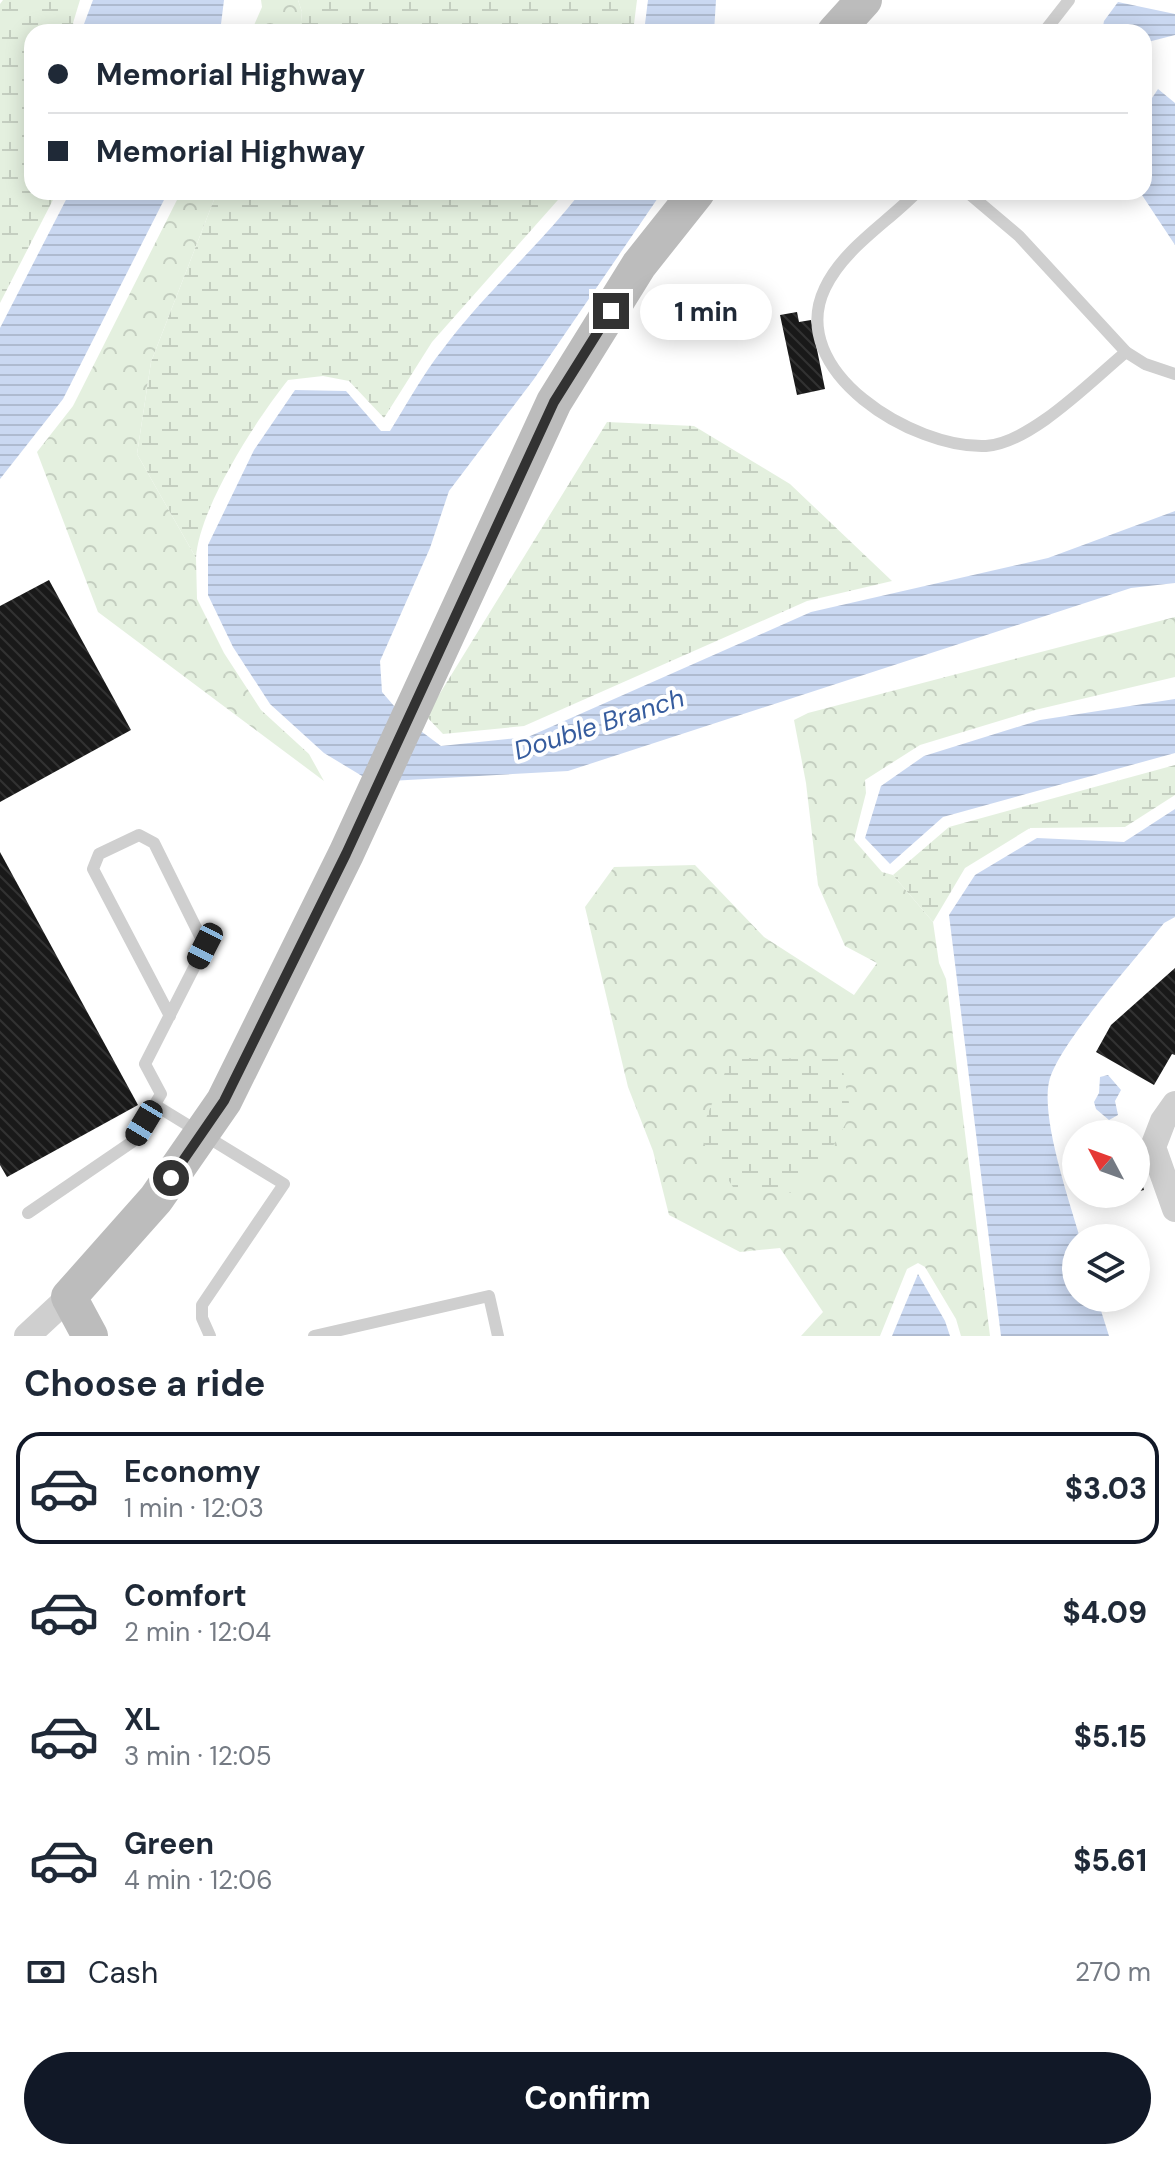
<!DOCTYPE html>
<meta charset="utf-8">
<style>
body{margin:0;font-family:"DM Sans",sans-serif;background:#f6f6f7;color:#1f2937;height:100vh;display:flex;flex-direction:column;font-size:30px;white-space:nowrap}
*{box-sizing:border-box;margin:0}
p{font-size:26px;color:#747a83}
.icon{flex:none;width:44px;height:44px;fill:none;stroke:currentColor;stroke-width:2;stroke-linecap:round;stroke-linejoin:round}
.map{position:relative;height:1336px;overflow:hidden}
.details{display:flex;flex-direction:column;background:#fff;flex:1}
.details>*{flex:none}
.hud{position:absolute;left:24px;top:24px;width:1128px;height:176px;border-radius:24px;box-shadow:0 4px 20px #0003;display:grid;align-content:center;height:176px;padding:0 24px;background:#fff}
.needle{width:52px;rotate:311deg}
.controls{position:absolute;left:1062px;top:1120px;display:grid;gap:16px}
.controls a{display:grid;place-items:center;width:88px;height:88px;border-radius:50%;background:#fff;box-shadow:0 4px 20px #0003;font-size:40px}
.end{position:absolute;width:36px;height:36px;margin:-18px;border:10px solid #323232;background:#fff;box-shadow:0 0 0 4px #fff}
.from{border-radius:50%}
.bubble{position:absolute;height:56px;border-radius:28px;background:#fff;box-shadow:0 4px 20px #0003;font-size:26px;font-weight:800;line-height:56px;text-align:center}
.car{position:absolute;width:24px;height:48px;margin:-24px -12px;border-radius:10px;box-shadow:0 0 6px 2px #0007;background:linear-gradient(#222 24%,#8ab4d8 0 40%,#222 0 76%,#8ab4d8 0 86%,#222 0)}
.hud b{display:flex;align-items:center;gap:28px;height:76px;font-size:30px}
.hud b+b{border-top:2px solid #e0e1e3}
.hud i{width:20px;height:20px;background:#1f2937}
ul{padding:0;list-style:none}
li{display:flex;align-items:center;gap:24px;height:112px;margin:0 16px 12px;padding:0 8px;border:4px solid transparent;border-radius:24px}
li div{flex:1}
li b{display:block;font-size:30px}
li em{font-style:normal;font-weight:800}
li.active{border-color:#111827}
li>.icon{width:72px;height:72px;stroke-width:1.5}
h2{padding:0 24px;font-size:36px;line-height:96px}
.pay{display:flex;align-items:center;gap:20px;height:88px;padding:0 24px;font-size:30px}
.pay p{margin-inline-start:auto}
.action{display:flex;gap:16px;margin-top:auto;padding:16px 24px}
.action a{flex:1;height:92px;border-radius:48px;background:#111827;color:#fff;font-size:32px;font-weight:800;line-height:92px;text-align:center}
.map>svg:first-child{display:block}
</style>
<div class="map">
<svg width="1175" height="1336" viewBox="0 0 1175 1336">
<defs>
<pattern id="forest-crowns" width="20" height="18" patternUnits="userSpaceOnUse" patternTransform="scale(2)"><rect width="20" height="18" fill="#e4f0df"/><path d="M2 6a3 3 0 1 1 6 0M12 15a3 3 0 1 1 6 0" fill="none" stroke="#c4cec0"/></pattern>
<pattern id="wetland-marsh" width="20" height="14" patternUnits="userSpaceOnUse" patternTransform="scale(2)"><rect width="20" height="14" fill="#e4f0df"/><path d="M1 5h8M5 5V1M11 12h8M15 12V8" fill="none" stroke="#c4cec0"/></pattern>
<pattern id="water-rules" width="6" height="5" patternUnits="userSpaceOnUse" patternTransform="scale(2)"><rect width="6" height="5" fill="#cad8f1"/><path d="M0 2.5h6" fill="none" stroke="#aebacf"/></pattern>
<pattern id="building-back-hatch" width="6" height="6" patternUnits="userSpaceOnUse" patternTransform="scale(2)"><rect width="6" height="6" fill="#191919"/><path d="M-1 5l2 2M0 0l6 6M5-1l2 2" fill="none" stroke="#323232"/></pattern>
</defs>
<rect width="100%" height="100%" fill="#fff"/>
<g fill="url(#forest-crowns)">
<path d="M261 0H298L302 12 300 32H251L262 7Z"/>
<path d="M181 192H217L151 362 137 454 196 558 197 599 224 653 261 710 309 754 324 781 98 612 37 452 73 406Z"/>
<path d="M1175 617V677L1035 710 920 745 865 780 866 793 854 840 882 872 893 875 933 922 939 963 946 979 990 1336H961L956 1319 925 1267 918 1263 907 1269 880 1336H801L823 1312 780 1248 740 1252 669 1215 653 1151 628 1087 585 907 614 867 695 865 764 937 854 995 877 963 845 946 818 885 806 783 794 720 808 713Z"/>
</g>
<g fill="url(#wetland-marsh)">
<path d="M3 0H80L73 23 76 32H32V192H57L0 303V4Z"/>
<path d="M298 0H637L633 32H300L302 12Z"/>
<path d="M217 192H565L432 342 384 418 349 381 323 376 288 380C256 420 199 508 196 558L137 454 151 362Z"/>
<path d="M607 422 694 426 790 484 892 581 807 601 524 726 443 734 426 716Z"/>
<path d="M1175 765V795L1125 827 1030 828 965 868 933 922 893 875 949 827Z"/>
<path d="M731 1058 841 1059 851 1114 829 1153 795 1193 733 1187 699 1135Z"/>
</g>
<g fill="url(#water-rules)">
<path d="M93 0H224L220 32H89L84 24Z"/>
<path d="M648 0H716L714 32H644Z"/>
<path d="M1118 2 1175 14V35L1144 43V32H1102L1104 21Z"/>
<path d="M1158 89 1175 103V245L1140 192H1144V110Z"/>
<path d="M70 192H168L63 399 0 479V328Z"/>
<path d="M581 192H662L534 379 449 491 430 548 380 661 382 692 406 720 441 746 528 737 811 612 1048 558 1175 511V583L1131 588 568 771 372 782 324 753 270 704 233 647 208 595V545L254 450 295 390 346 391 381 431H390C407 404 423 374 443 349 485 293 538 247 581 192Z"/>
<path d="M1175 699V753L943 817 890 864 865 838 881 786 924 756 1040 720Z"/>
<path d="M1175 809V917L1164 923C1138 957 1057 1045 1049 1082 1041 1119 1069 1200 1080 1238H1076V1298H1097L1109 1336H1001L949 915 975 875 1037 838 1124 842Z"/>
<path d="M1108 1075 1121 1090 1115 1101 1118 1115 1109 1120 1096 1109 1094 1102 1099 1093 1100 1077Z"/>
<path d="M918 1274 945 1321 950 1336H892Z"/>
</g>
<g fill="url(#building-back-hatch)">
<path d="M797 312 799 322 811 320 825 389 797 395 780 315Z"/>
<path d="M49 580 131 730 0 802V606Z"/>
<path d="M0 852 138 1105 7 1177 0 1165Z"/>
<path d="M1175 968V1055L1172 1054 1154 1085 1096 1052 1111 1025Z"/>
<path d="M1136 1163 1144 1190 1136 1192Z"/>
<path d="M1095 1194H1124V1195L1097 1202Z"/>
</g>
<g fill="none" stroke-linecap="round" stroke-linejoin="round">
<g stroke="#cfcfcf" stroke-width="12">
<path d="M1044 32 1069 0"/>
<path d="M917 192C887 223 844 248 825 288 785 371 913 449 986 446 1031 443 1091 381 1126 352"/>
<path d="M967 192 1019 236 1126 352 1145 364 1175 374"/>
<path d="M155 1105 284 1184 202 1305V1318L210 1336"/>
<path d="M28 1213 132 1142 161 1094 145 1064 205 946 154 843 139 835 99 854 93 869 170 1016"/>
<path d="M314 1336 489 1296 498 1336"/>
</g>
<g stroke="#cfcfcf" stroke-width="26">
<path d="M1175 1104 1163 1121 1153 1147 1175 1209"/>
<path d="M27 1336 69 1297"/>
</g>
<g stroke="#bcbcbc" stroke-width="36">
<path d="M835 32 864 0"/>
<path d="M90 1336 69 1297 156 1199 224 1101 346 854 554 402 639 265 697 192"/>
</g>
</g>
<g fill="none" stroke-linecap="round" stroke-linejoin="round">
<path stroke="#323232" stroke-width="10" d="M171 1178 224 1101 346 854 554 402 611 311"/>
</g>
<g text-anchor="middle" stroke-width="8" stroke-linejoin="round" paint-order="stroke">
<g font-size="26" font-style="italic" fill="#365c9e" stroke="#fff">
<text transform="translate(599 724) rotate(-18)" y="9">Double Branch</text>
</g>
</g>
</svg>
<div class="controls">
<a><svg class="needle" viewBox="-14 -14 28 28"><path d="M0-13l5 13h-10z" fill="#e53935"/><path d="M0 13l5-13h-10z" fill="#747a83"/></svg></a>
<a><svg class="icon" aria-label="layers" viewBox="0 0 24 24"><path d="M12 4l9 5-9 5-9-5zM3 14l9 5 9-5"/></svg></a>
</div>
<i class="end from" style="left:171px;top:1178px"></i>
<i class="end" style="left:611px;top:311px"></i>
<div class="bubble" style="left:640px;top:284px;width:132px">1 min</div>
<i class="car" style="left:205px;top:946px;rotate:207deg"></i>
<i class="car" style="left:144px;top:1123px;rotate:211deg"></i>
<div class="hud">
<b><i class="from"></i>Memorial Highway</b>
<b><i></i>Memorial Highway</b>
</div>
</div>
<section class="details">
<h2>Choose a ride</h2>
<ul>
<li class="active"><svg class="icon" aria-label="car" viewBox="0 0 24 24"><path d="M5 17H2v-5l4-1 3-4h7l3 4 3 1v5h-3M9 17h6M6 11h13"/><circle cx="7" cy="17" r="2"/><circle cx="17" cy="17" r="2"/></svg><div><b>Economy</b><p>1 min · 12:03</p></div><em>$3.03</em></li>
<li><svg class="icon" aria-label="car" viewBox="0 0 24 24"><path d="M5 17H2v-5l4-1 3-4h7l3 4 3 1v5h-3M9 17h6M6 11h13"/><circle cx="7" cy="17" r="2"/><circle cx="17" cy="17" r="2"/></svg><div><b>Comfort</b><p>2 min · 12:04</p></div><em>$4.09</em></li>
<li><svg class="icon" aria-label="car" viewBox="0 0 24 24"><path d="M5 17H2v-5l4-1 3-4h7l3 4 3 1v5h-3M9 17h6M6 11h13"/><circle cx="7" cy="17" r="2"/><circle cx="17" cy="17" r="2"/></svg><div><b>XL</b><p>3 min · 12:05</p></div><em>$5.15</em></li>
<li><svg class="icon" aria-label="car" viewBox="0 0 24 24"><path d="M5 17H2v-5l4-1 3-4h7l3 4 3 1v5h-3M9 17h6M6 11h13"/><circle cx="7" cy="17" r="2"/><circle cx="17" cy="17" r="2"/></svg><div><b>Green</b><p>4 min · 12:06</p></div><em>$5.61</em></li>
</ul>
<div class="pay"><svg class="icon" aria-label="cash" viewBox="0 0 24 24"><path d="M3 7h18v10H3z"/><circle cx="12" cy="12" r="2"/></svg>Cash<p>270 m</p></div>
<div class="action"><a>Confirm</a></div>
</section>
